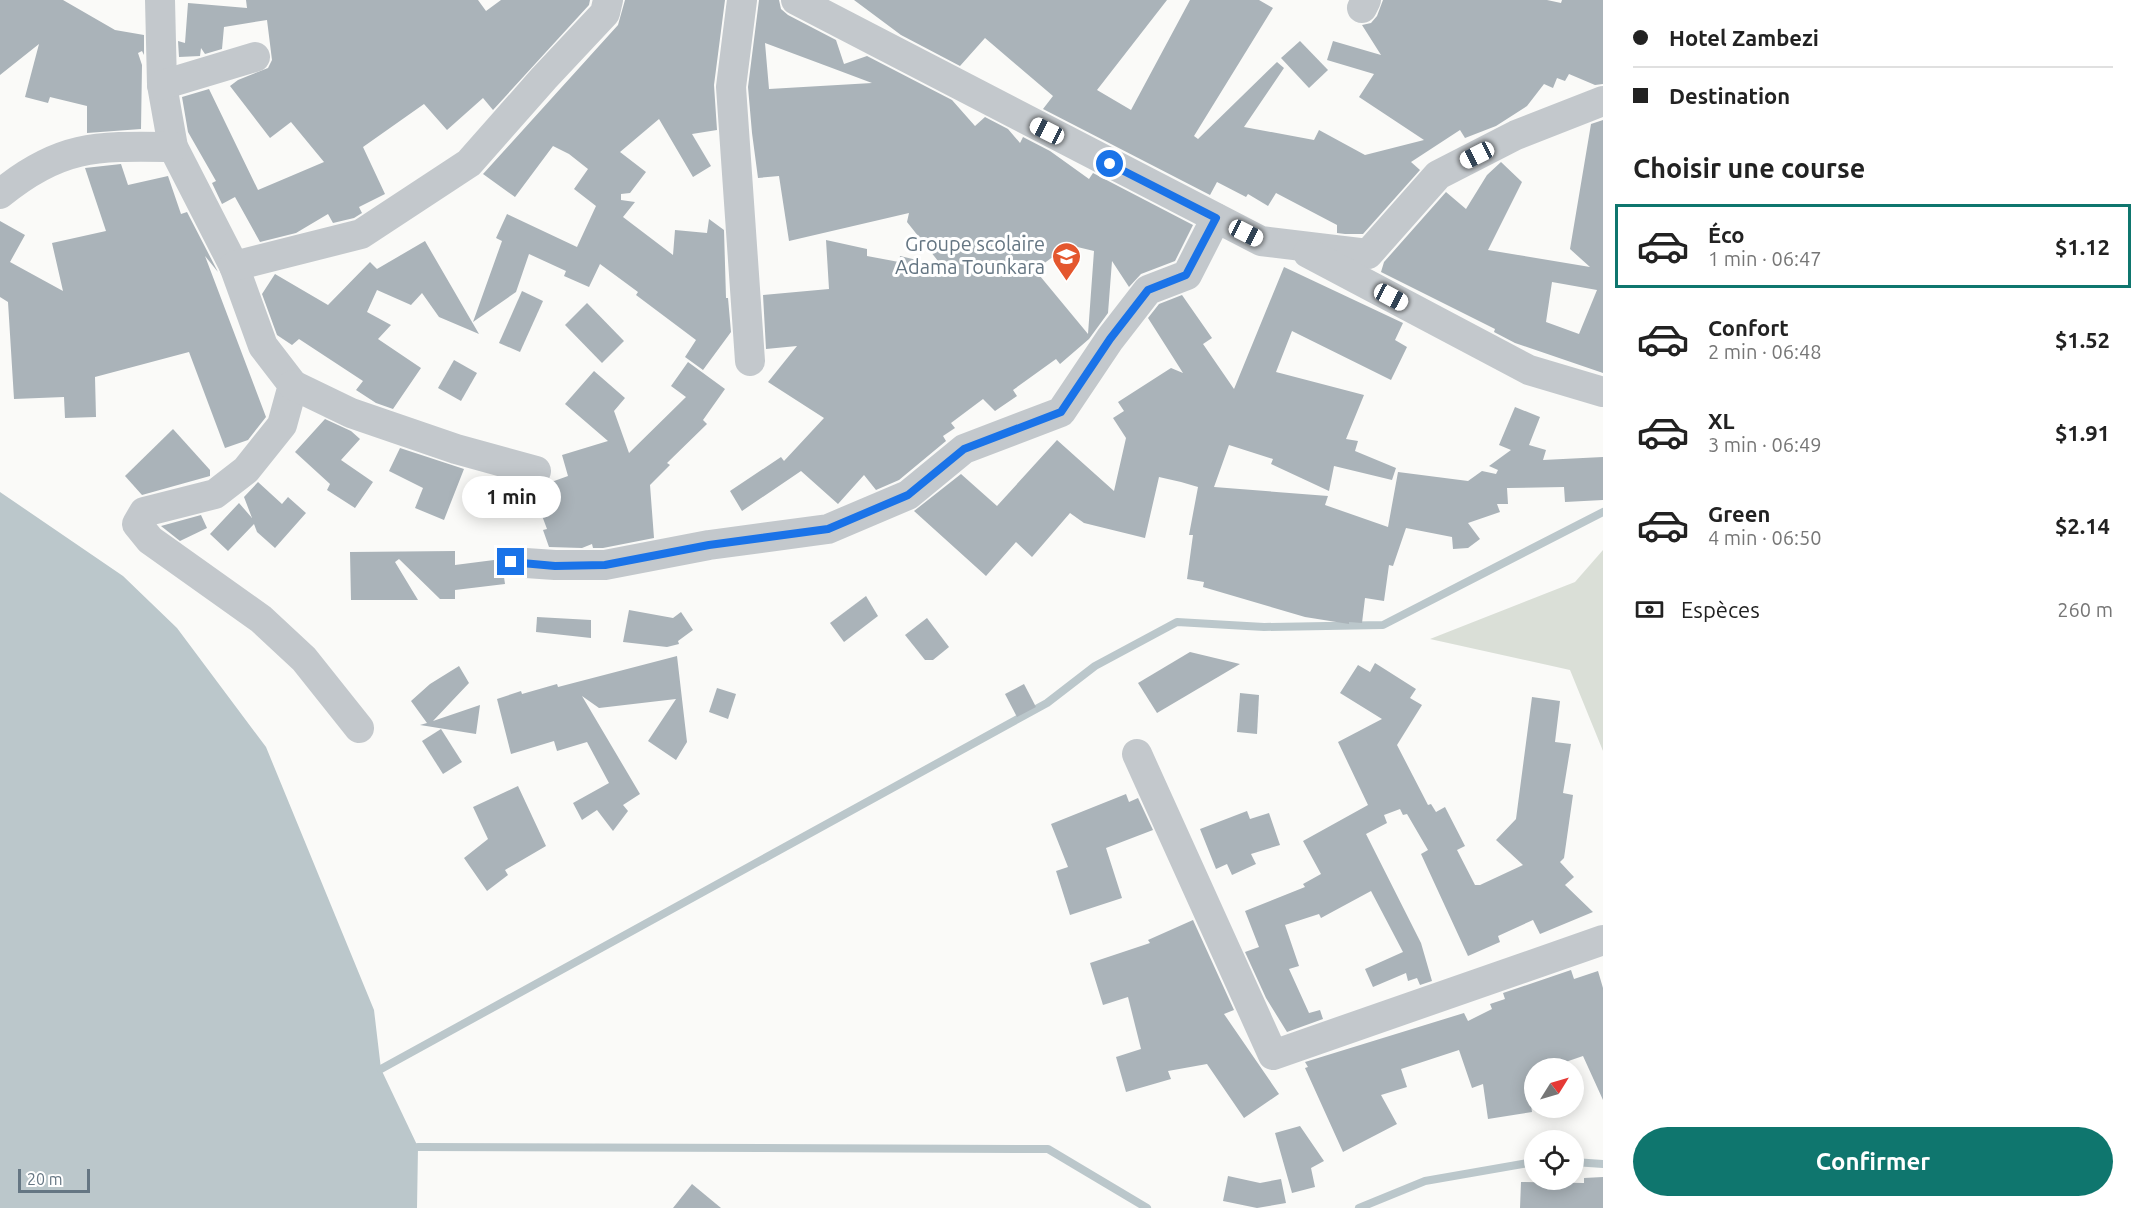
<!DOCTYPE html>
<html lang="fr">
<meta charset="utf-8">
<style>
body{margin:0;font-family:Ubuntu,sans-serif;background:#f6f6f6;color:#222;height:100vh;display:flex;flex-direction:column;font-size:22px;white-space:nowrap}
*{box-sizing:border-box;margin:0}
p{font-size:20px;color:#767676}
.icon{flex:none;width:33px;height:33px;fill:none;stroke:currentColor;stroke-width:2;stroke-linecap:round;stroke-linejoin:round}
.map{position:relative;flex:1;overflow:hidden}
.panel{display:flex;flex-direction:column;background:#fff;width:540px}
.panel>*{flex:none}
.hud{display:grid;align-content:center;height:132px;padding:0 30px;background:#fff}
.needle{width:39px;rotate:53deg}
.tools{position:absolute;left:1524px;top:1058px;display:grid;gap:12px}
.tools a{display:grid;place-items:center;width:60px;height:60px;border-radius:50%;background:#fff;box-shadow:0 3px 15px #0003;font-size:30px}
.scale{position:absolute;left:18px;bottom:15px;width:72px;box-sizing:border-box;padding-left:6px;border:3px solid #657683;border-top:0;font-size:16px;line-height:21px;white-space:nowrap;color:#657683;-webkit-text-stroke:4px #fff;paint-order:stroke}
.end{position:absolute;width:27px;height:27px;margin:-14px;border:8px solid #1a73e8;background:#fff;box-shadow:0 0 0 3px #fff}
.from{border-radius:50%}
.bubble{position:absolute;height:42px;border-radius:21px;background:#fff;box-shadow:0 3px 15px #0003;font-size:20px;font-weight:700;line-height:42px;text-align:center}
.car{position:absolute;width:18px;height:36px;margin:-18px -9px;border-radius:8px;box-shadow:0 0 4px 2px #0007;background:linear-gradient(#fff 24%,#345 0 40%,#fff 0 76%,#345 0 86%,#fff 0)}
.hud b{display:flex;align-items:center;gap:21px;height:57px;font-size:22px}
.hud b+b{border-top:2px solid #e0e0e0}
.hud i{width:15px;height:15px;background:#222}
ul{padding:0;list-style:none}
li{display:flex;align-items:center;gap:18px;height:84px;margin:0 12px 9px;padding:0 18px;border:3px solid transparent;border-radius:0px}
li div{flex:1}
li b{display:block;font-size:22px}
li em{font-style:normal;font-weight:700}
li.current{border-color:#0f766e}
li>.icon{width:54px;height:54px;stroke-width:1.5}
h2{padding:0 30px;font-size:27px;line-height:72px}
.pay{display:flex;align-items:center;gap:15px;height:66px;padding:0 30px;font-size:22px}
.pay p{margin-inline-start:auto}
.action{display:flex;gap:12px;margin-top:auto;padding:12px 30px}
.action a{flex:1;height:69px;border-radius:36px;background:#0f766e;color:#fff;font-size:24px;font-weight:700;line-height:69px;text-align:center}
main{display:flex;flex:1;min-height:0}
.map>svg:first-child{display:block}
</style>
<main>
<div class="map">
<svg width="1603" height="1208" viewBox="0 0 1603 1208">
<rect width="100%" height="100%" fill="#fafaf8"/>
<path fill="#dadfd7" d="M1603 550V751L1570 670 1430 639 1575 582Z"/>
<path fill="#bbc7cb" d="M0 492 123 576 177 628 266 747 374 1010 381 1069 418 1147 417 1208H0Z"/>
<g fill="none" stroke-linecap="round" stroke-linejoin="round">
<g stroke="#bbc7cb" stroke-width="8">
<path d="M381 1069 1047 703 1095 666 1177 622 1264 627 1383 625 1603 512"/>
<path d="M418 1147 1048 1149 1147 1208"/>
<path d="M1574 1162 1603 1164"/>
<path d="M1359 1208 1425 1181 1534 1162"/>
</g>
</g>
<g fill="#aab3b9" fill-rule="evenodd">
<path d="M0 0H63L115 30 144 35V55L142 51 138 53 142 65 141 129 87 133V106L50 97 48 103 25 97 39 44 0 75Z"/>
<path d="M246 0H478L486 11 501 0H590L589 5 493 110 483 98 447 130 424 104 363 147 385 194 359 207 362 213 354 218 333 223 328 214 296 233 260 242 235 197 222 204 212 183 216 181 188 132 182 97 209 89 258 190 324 162 291 122 270 138 230 86 238 80 268 68 272 60 267 20 224 27 222 49 205 54 201 48 200 56 179 57 178 41 185 43 188 3 247 8Z"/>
<path d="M625 0H725L714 85 717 130 692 134 711 166 693 177 659 119 620 152 646 172 630 193 621 194V200L635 202 623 217 673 255 675 230 707 233 709 219 724 230 726 298H728L731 332 703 370 685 357 696 340 636 295 638 292 600 264 589 287 564 276 566 271 529 254 516 292 473 322 502 241 496 238 507 214 577 247 596 206 574 189 588 169 569 154 553 146 515 197 483 174 618 25Z"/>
<path d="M759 0H779L781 9 788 15 836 40 844 64 867 56 952 100 975 126 985 117 1008 129 1020 143 1023 137 1050 151 1089 179 1093 173 1193 225 1175 261 1141 274 1129 287 1112 261 1108 313 1089 339 1060 364 1056 359 1013 390 1017 396 995 411 983 399 951 423 955 428 943 436 946 441 899 480 876 490 864 475 838 504 801 471 742 511 730 491 781 457 784 461 824 418 768 382 797 346 766 349 763 295 829 289 826 240 867 249V256L899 262 900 256 942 266 907 222 909 213 789 241 779 176 758 178 752 133 748 87ZM765 43 832 68 872 83 769 89ZM1069 245 1094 251 1088 334 1035 270Z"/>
<path d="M854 0H1167L1097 90 1131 110 1190 0H1259L1273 8 1194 136 1198 139 1277 62 1284 68 1244 127 1314 140 1319 130 1365 155 1424 140 1359 97 1374 74 1327 60 1333 41 1381 55 1362 25 1371 23 1377 16 1383 0H1547L1561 3 1562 0H1603V84L1595 85 1569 74 1565 81 1557 78 1553 88 1544 84 1527 106 1496 126 1465 138 1460 130 1411 162 1420 170 1363 234H1345L1337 233V225L1276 193 1268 206 1248 194 1246 197 1217 182 1210 195 1043 109 1053 96 985 38 960 66 901 35Z"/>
<path d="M1300 41 1328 70 1309 88 1281 58Z"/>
<path d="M1603 120V373L1515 343 1494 332 1495 329 1381 272 1384 262 1446 192 1466 209 1487 175 1501 162 1522 182 1488 250 1590 267 1570 249 1591 124ZM1552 282 1597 290 1579 334 1546 322Z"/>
<path d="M121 164 128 185 168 176 181 214 187 212 218 272 205 256 266 417 248 440 225 448 189 352 95 377 96 417 65 418 64 397 14 399 8 302 0 297V221L25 235 10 262 63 291 52 243 106 231 85 168Z"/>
<path d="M425 241 479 334 439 317 422 293 411 305 377 290 367 312 391 325 378 339 421 368 393 409 376 403 356 390 363 381 299 339 292 345 277 335 262 294 275 274 328 305 370 262 377 269Z"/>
<path d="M1284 267 1403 323 1395 340 1407 347 1391 380 1292 331 1276 372 1364 395 1346 439 1358 441 1355 451 1396 468 1392 480 1334 466 1329 491 1271 464 1273 459 1229 445 1214 487 1328 496 1325 505 1388 527 1398 472 1468 481 1482 471 1496 474 1498 470 1489 466 1511 450 1499 445 1515 407 1540 417 1529 445 1546 450 1543 460 1603 457V500L1565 502 1564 487 1507 488 1508 504H1497L1500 512 1468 523 1480 539 1468 548 1453 549 1452 537 1406 528 1393 566 1389 565 1384 601 1365 598 1362 623 1349 622V624L1305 617 1203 587 1204 582 1187 579 1193 535H1189L1198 487 1181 482 1159 477 1145 538 1084 523 1070 513 1032 557 1016 542 986 576 914 511 961 474 997 506 1057 440 1114 491 1126 438 1113 418 1124 411 1118 402 1171 368 1183 373 1148 318 1159 304 1182 295 1212 338 1203 344 1234 389Z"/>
<path d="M522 291 543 301 520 352 499 343Z"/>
<path d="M587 303 624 341 602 363 565 325Z"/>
<path d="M454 360 477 373 461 401 438 388Z"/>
<path d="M688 362 725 389 703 420 707 424 667 463 670 465 650 485 654 538 603 548H593L592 544 582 548 549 547 543 530 547 529 532 489 568 476 562 455 608 441 565 404 594 371 625 398 614 411 629 453 686 397 671 386Z"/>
<path d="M325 419 351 431 360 439 341 460 373 482 355 508 327 490 330 484 295 452Z"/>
<path d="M173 429 210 470V476L142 495 125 476Z"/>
<path d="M400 448 464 469 444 520 415 508 423 488 389 471Z"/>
<path d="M258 482 282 504 288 497 306 513 275 548 257 532 254 524 228 551 210 534 239 503 252 518 244 497Z"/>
<path d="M201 515 207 528 180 541 161 526Z"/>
<path d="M455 551V565L494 560 495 569 504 577 505 584 455 590V599H440L399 559 395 562 418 600H351L350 552Z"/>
<path d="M866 596 878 616 844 642 830 623Z"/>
<path d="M629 610 673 618 681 612 693 630 678 641 679 644 667 647 623 642Z"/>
<path d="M537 617 591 620V638L536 632Z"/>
<path d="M927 618 949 647 933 660H925L905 635Z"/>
<path d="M1190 652 1240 664 1157 713 1138 683Z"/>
<path d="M677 656 687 742 676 760 648 741 676 699 599 708 582 696 640 794 623 805 628 811 613 831 597 810 582 820 573 803 609 783 587 742 557 751 554 741 511 754 497 699 521 691 522 694 557 684 558 687Z"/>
<path d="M1375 663 1416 689 1410 698 1422 705 1397 745 1428 805 1431 804 1436 812 1445 807 1465 846 1457 850 1475 885H1480L1523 865 1496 840 1516 819 1532 697 1560 701 1555 742 1571 744 1563 793 1573 795 1564 858 1560 862 1574 877 1565 885 1593 912 1540 934 1533 920 1498 936 1500 942 1468 956 1421 854 1428 850 1407 814 1403 815 1400 809 1384 815 1387 823 1366 834 1421 943 1432 981 1420 985 1417 978 1408 981 1406 973 1373 987 1365 969 1403 952 1371 891 1321 918 1319 914 1285 925 1299 966 1289 969 1309 1013 1320 1010 1323 1019 1287 1032 1266 998 1245 952 1259 947 1245 911 1305 887 1303 884 1321 874 1303 841 1368 805 1338 742 1382 719 1340 693 1358 665 1370 672Z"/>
<path d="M459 666 469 683 433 721 480 705 476 734 420 725 427 723 411 701 430 684Z"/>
<path d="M1024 684 1036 707 1017 717 1005 694Z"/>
<path d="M717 688 736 694 728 719 709 712Z"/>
<path d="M1240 693 1259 695 1257 734 1237 732Z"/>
<path d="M441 729 462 762 443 774 422 741Z"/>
<path d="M518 786 546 846 505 870 508 875 487 891 464 858 488 839 473 807Z"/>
<path d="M1126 794 1129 802 1138 798 1153 830 1106 848 1122 898 1070 915 1056 871 1068 867 1051 824Z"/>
<path d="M1247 811 1250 819 1269 813 1280 845 1251 854 1256 864 1232 875 1227 864 1216 869 1200 829Z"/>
<path d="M1193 920 1234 1010 1224 1014 1279 1094 1244 1118 1207 1064 1168 1071 1171 1079 1126 1092 1116 1057 1141 1049 1128 997 1103 1005 1090 963 1150 943 1148 940Z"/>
<path d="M1571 970 1574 979 1598 971 1603 988V1100L1583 1056 1548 1068H1534V1073L1527 1076 1532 1112 1488 1119 1483 1084 1472 1088 1459 1050 1401 1069 1407 1087 1381 1095 1397 1124 1343 1152 1305 1068 1308 1067 1305 1062 1464 1013 1468 1021 1492 1009 1490 1004 1505 999 1503 993Z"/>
<path d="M1300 1126 1324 1161 1311 1168 1315 1187 1292 1193 1275 1133Z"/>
<path d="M1228 1176 1260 1183 1281 1179 1286 1203 1257 1208 1223 1201Z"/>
<path d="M1603 1177V1208H1520L1521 1182 1584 1183V1178Z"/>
<path d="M692 1184 721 1208H673Z"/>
</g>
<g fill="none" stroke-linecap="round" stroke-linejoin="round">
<g stroke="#c3c8cc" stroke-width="30">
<path d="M160 0 162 85 173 147 234 266 263 346 293 385 282 425 246 470 215 494 144 512 137 524 150 540 261 619 304 659 359 728"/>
<path d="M742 0 731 87 750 361"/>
<path d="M796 0 1261 241 1368 254 1438 175 1516 135 1603 101"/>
<path d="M1362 8 1366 0"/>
<path d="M162 85 255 57"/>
<path d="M0 194C61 144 98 146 173 147"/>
<path d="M1308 253 1529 370 1603 392"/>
<path d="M234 266 361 234 469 163 544 78 605 13 608 0"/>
<path d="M293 385 351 413 456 449 536 471"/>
<path d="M511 562 555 565H605L709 545 828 529 908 495 964 449 1061 412 1110 339 1148 290 1187 275 1216 218"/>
<path d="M1137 754 1273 1055 1603 940"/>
</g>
</g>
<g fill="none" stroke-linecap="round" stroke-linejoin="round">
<path stroke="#1a73e8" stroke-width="8" d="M511 562 555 566 605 565 709 545 828 529 908 495 964 449 1061 412 1110 339 1148 290 1186 275 1216 218 1110 164"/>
</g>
<defs>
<symbol id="school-pin" viewBox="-11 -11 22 30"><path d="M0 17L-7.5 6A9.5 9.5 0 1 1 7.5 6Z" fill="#e4572e" stroke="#fff"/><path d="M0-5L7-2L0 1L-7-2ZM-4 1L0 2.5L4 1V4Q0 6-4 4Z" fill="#fff"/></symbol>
</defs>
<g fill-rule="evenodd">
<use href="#school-pin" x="1050" y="240" width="33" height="45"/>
</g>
<g text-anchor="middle" stroke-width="6" stroke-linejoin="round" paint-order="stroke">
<g font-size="20" fill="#657683" stroke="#fff" text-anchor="end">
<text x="1045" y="251">Groupe scolaire<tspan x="1045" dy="23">Adama Tounkara</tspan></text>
</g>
</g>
</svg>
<div class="tools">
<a><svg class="needle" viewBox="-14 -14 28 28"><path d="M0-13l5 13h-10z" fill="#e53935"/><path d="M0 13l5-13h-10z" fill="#767676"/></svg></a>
<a><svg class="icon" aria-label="locate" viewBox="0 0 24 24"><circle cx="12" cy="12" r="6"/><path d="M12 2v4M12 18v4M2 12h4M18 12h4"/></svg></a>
</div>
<div class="scale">20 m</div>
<i class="end from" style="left:1110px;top:164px"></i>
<i class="end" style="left:511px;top:562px"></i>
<div class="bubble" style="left:462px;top:476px;width:99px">1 min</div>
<i class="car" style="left:1047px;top:131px;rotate:297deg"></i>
<i class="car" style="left:1477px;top:155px;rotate:243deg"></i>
<i class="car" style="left:1246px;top:233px;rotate:117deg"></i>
<i class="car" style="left:1391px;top:297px;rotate:118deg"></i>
</div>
<section class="panel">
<div class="hud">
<b><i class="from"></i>Hotel Zambezi</b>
<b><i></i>Destination</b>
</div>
<h2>Choisir une course</h2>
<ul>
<li class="current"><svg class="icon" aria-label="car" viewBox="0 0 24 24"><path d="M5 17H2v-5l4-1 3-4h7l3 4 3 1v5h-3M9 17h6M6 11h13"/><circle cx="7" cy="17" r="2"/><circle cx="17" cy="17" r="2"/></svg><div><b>Éco</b><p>1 min · 06:47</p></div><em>$1.12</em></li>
<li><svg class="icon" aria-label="car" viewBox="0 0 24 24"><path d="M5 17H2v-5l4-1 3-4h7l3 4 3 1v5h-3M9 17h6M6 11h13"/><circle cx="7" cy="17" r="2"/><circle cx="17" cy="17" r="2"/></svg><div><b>Confort</b><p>2 min · 06:48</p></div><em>$1.52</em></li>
<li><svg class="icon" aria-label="car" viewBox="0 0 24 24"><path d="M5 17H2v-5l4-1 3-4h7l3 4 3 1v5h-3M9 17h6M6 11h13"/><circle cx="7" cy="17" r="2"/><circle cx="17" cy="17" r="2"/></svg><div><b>XL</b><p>3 min · 06:49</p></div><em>$1.91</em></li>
<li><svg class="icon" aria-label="car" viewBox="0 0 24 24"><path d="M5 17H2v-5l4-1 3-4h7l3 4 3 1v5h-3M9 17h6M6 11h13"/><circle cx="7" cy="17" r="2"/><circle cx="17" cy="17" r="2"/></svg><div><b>Green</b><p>4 min · 06:50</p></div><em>$2.14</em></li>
</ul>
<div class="pay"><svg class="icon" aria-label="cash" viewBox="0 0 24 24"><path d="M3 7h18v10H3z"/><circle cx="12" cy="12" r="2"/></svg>Espèces<p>260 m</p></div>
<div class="action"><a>Confirmer</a></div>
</section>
</main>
